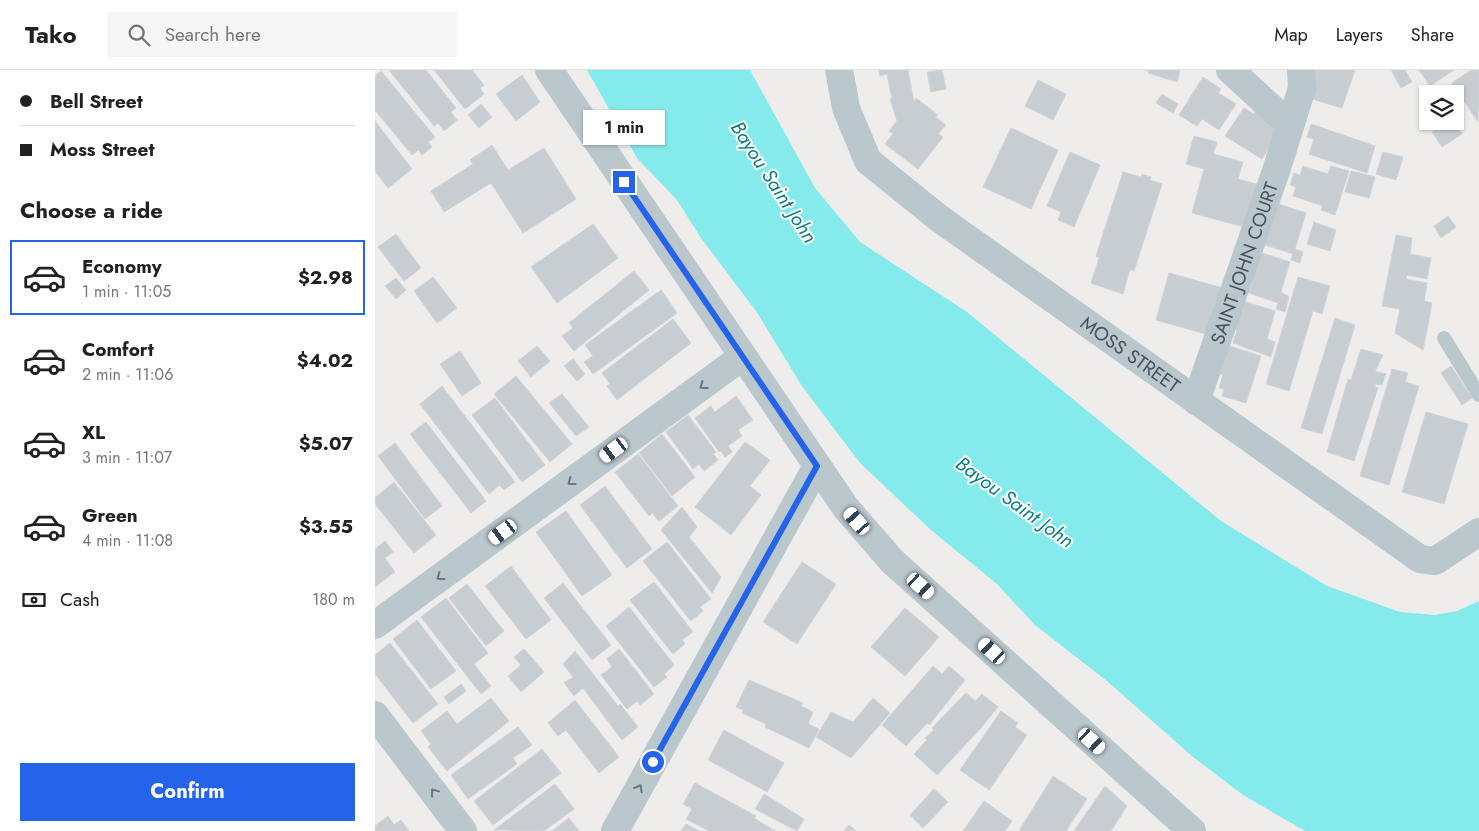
<!DOCTYPE html>
<meta charset="utf-8">
<style>
body{margin:0;font-family:Jost,sans-serif;background:#f6f6f6;color:#202124;height:100vh;display:flex;flex-direction:column;font-size:19px;white-space:nowrap}
*{box-sizing:border-box;margin:0}
p{font-size:16px;color:#757577}
.icon{flex:none;width:28px;height:28px;fill:none;stroke:currentColor;stroke-width:2;stroke-linecap:round;stroke-linejoin:round}
.map{position:relative;flex:1;overflow:hidden}
.details{display:flex;flex-direction:column;background:#fff;width:375px}
.details>*{flex:none}
.guide{display:grid;align-content:center;height:110px;padding:0 20px;background:#fff}
.fabs{position:absolute;left:1044px;top:15px;display:grid;gap:10px}
.fabs a{display:grid;place-items:center;width:45px;height:45px;border-radius:0px;background:#fff;box-shadow:0 1px 4px #0004;font-size:25px}
.end{position:absolute;width:22px;height:22px;margin:-11px;border:6px solid #2563eb;background:#fff;box-shadow:0 0 0 2px #fff}
.from{border-radius:50%}
.bubble{position:absolute;height:35px;border-radius:0px;background:#fff;box-shadow:0 1px 4px #0004;font-size:16px;font-weight:700;line-height:35px;text-align:center}
.car{position:absolute;width:15px;height:30px;margin:-15px -8px;border-radius:6px;box-shadow:0 0 4px 1px #0007;background:linear-gradient(#fff 24%,#345 0 40%,#fff 0 76%,#345 0 86%,#fff 0)}
.guide b{display:flex;align-items:center;gap:18px;height:48px;font-size:19px}
.guide b+b{border-top:1px solid #e0e0e0}
.guide i{width:12px;height:12px;background:#202124}
ul{padding:0;list-style:none}
li{display:flex;align-items:center;gap:15px;height:75px;margin:0 10px 8px;padding:0 10px;border:2px solid transparent;border-radius:0px}
li div{flex:1}
li b{display:block;font-size:19px}
li em{font-style:normal;font-weight:700}
li.current{border-color:#2563eb}
li>.icon{width:45px;height:45px;stroke-width:1.5}
h2{padding:0 20px;font-size:22px;line-height:60px}
.pay{display:flex;align-items:center;gap:12px;height:55px;padding:0 20px;font-size:19px}
.pay p{margin-inline-start:auto}
.button{display:flex;gap:10px;margin-top:auto;padding:10px 20px}
.button a{flex:1;height:58px;border-radius:0px;background:#2563eb;color:#fff;font-size:20px;font-weight:700;line-height:58px;text-align:center}
header{display:flex;align-items:center;gap:30px;box-sizing:border-box;height:70px;padding:0 25px;background:#fff;border-bottom:1px solid #e0e0e0}
header strong{font-size:24px}
nav{display:flex;gap:28px;margin-inline-start:auto;font-size:18px}
.search{width:350px;height:45px;background:#f6f6f6;display:flex;align-items:center;gap:12px;box-sizing:border-box;padding:0 18px;border-radius:0px;color:#757577;font-size:19px}
main{display:flex;flex:1;min-height:0}
.map>svg:first-child{display:block}
</style>
<header>
<strong>Tako</strong>
<div class="search"><svg class="icon" aria-label="search" viewBox="0 0 24 24"><circle cx="10" cy="10" r="6"/><path d="M15 15l6 6"/></svg>Search here</div>
<nav><a>Map</a><a>Layers</a><a>Share</a></nav>
</header>
<main>
<section class="details">
<div class="guide">
<b><i class="from"></i>Bell Street</b>
<b><i></i>Moss Street</b>
</div>
<h2>Choose a ride</h2>
<ul>
<li class="current"><svg class="icon" aria-label="car" viewBox="0 0 24 24"><path d="M5 17H2v-5l4-1 3-4h7l3 4 3 1v5h-3M9 17h6M6 11h13"/><circle cx="7" cy="17" r="2"/><circle cx="17" cy="17" r="2"/></svg><div><b>Economy</b><p>1 min · 11:05</p></div><em>$2.98</em></li>
<li><svg class="icon" aria-label="car" viewBox="0 0 24 24"><path d="M5 17H2v-5l4-1 3-4h7l3 4 3 1v5h-3M9 17h6M6 11h13"/><circle cx="7" cy="17" r="2"/><circle cx="17" cy="17" r="2"/></svg><div><b>Comfort</b><p>2 min · 11:06</p></div><em>$4.02</em></li>
<li><svg class="icon" aria-label="car" viewBox="0 0 24 24"><path d="M5 17H2v-5l4-1 3-4h7l3 4 3 1v5h-3M9 17h6M6 11h13"/><circle cx="7" cy="17" r="2"/><circle cx="17" cy="17" r="2"/></svg><div><b>XL</b><p>3 min · 11:07</p></div><em>$5.07</em></li>
<li><svg class="icon" aria-label="car" viewBox="0 0 24 24"><path d="M5 17H2v-5l4-1 3-4h7l3 4 3 1v5h-3M9 17h6M6 11h13"/><circle cx="7" cy="17" r="2"/><circle cx="17" cy="17" r="2"/></svg><div><b>Green</b><p>4 min · 11:08</p></div><em>$3.55</em></li>
</ul>
<div class="pay"><svg class="icon" aria-label="cash" viewBox="0 0 24 24"><path d="M3 7h18v10H3z"/><circle cx="12" cy="12" r="2"/></svg>Cash<p>180 m</p></div>
<div class="button"><a>Confirm</a></div>
</section>
<div class="map">
<svg width="1104" height="761" viewBox="0 0 1104 761">
<rect width="100%" height="100%" fill="#efecec"/>
<path fill="#84eaec" d="M212 0H375L440 118 485 172 592 242 846 451 952 516 1025 542 1060 545 1082 541 1104 531V761H930L868 725 818 687 732 611 660 555 622 514 556 460 485 393 427 316 381 241 326 168 302 130 262 88Z"/>
<g fill="#c8cdd1" stroke="#d0d3d8">
<path d="M14 0H51L81 38 76 42 82 50 69 61 63 53 59 56Z"/>
<path d="M59 0H97L109 15 105 18 109 24 90 39Z"/>
<path d="M504 0H533L539 32 541 28 563 45 560 47 571 55 563 64 568 67 543 99 510 74 518 64 514 61 522 51 515 29H517L512 4 505 6Z"/>
<path d="M567 0 571 19 556 22 552 2Z"/>
<path d="M770 0H805L802 12 773 3 774 1Z"/>
<path d="M940 0H980L967 38 937 29 941 16 936 14Z"/>
<path d="M1016 0H1030L1037 12 1026 18Z"/>
<path d="M1044 0H1079L1055 16Z"/>
<path d="M1096 0H1104L1103 52 1077 13Z"/>
<path d="M6 1 60 67 53 72 57 77 47 85 43 80 37 85 0 40V6Z"/>
<path d="M147 5 165 32 141 51 121 24Z"/>
<path d="M828 7 846 19 843 23 861 34 844 60 827 49 822 56 804 45Z"/>
<path d="M663 10 691 24 678 50 650 36Z"/>
<path d="M787 24 803 34 798 43 781 33Z"/>
<path d="M106 34 117 47 104 58 93 45Z"/>
<path d="M869 38 879 44 881 40 905 61 887 89 850 66Z"/>
<path d="M0 51 37 99 13 118 0 101Z"/>
<path d="M1074 51H1078L1087 64 1067 77 1057 62Z"/>
<path d="M936 54 1000 76 992 103 934 84 939 69 932 67Z"/>
<path d="M636 58 683 80 656 139 608 117Z"/>
<path d="M819 66 842 72 838 84 868 92 863 109 885 115 873 158 817 143 829 99 811 94Z"/>
<path d="M117 75 133 100 169 78 201 129 148 163 116 113 69 142 56 121 98 94 95 90Z"/>
<path d="M695 82 725 95 699 157 683 150 686 142 672 136Z"/>
<path d="M1008 82 1028 87 1021 110 1001 104Z"/>
<path d="M928 96 953 104 956 96 974 101 960 145 946 140 948 136 918 126 921 117 915 115 919 103 925 105Z"/>
<path d="M976 101 1000 107 994 128 970 122Z"/>
<path d="M748 102 766 107 767 104 776 107 775 110 787 114 759 201 755 199 748 224 716 213 724 188 721 186Z"/>
<path d="M897 132 931 143 920 179 928 182 925 193 916 190 918 184 890 175Z"/>
<path d="M1073 146 1081 157 1066 168 1059 156Z"/>
<path d="M939 152 961 160 955 181 932 174Z"/>
<path d="M218 154 243 188 182 233 156 197Z"/>
<path d="M21 164 46 198 29 211 3 177Z"/>
<path d="M1021 165 1037 168 1035 184 1056 188 1052 209 1032 205 1031 209 1052 213 1049 231 1057 233 1048 280 1020 263 1025 239 1007 236Z"/>
<path d="M881 181 915 192 906 222 914 227 910 242 901 239 903 233 874 223 878 211 872 209Z"/>
<path d="M259 201 274 220 199 281 187 266 198 258 194 253Z"/>
<path d="M794 203 848 218 834 265 781 250Z"/>
<path d="M58 207 82 238 62 253 39 221Z"/>
<path d="M923 207 955 216 947 244 938 241 914 321 891 314Z"/>
<path d="M21 208 31 220 21 229 10 216Z"/>
<path d="M286 220 302 243 218 304 209 292 218 286 210 275Z"/>
<path d="M865 230 900 241 892 269 900 272 896 287 858 273 862 260 856 258Z"/>
<path d="M960 248 980 255 947 364 926 358Z"/>
<path d="M298 249 316 273 242 330 232 316 235 314 227 303Z"/>
<path d="M851 275 886 286 871 333 847 326 849 319 844 318 848 305 842 303Z"/>
<path d="M162 276 175 291 156 307 143 291Z"/>
<path d="M986 279 1008 285 1000 301 1011 304 1007 315 1001 314 1000 317 1003 318 979 391 952 382 973 309 976 310Z"/>
<path d="M85 281 106 313 87 326 65 294Z"/>
<path d="M198 289 210 304 202 311 189 296Z"/>
<path d="M1076 296 1097 328 1087 335 1066 303Z"/>
<path d="M1017 299 1033 303 1030 312 1044 316 1014 415 985 406Z"/>
<path d="M141 306 197 374 175 392 119 324Z"/>
<path d="M67 316 140 412 129 420 125 415 114 424 45 334Z"/>
<path d="M187 324 214 357 201 366 174 333Z"/>
<path d="M361 326 378 350 363 360 367 366 353 376 357 382 350 387 346 381 344 382 320 348 336 336 340 342Z"/>
<path d="M120 328 170 395 147 412 97 345Z"/>
<path d="M1051 342 1093 354 1069 434 1027 422Z"/>
<path d="M313 345 341 382 338 384 343 390 329 401 324 394 318 399 291 362Z"/>
<path d="M51 352 111 431 96 443 35 364Z"/>
<path d="M287 364 320 407 297 426 264 383Z"/>
<path d="M370 372 395 390 375 416 386 425 356 465 320 437Z"/>
<path d="M20 373 67 436 50 449 3 386Z"/>
<path d="M263 384 303 436 284 451 277 443 274 446 240 402Z"/>
<path d="M19 412 61 465 39 483 0 434V428Z"/>
<path d="M230 416 277 479 252 498 205 435Z"/>
<path d="M307 437 322 457 314 467 346 507 337 523 286 460Z"/>
<path d="M191 441 237 505 207 526 161 462Z"/>
<path d="M10 471 18 482 10 488 20 502 0 517V479Z"/>
<path d="M292 472 336 529 325 537 328 541 316 551 268 491Z"/>
<path d="M427 492 461 514 422 574 388 552Z"/>
<path d="M136 496 176 550 151 569 110 516Z"/>
<path d="M279 512 318 562 307 570 310 574 298 584 255 530Z"/>
<path d="M188 513 236 575 217 590 169 528Z"/>
<path d="M92 514 129 561 111 576 74 528Z"/>
<path d="M71 528 113 583 99 594 116 616 106 624 46 547Z"/>
<path d="M254 537 299 595 289 604 292 607 279 617 231 556Z"/>
<path d="M530 538 564 567 530 606 496 577Z"/>
<path d="M42 550 81 601 56 619 18 569Z"/>
<path d="M15 573 63 634 38 653 0 604V585Z"/>
<path d="M149 579 169 602 146 622 133 606 146 595 139 587Z"/>
<path d="M244 579 279 624 265 635 262 631 252 639 226 605 237 597 232 589Z"/>
<path d="M200 581 243 636 245 634 263 657 247 670 208 618 199 626 189 613 198 607 188 594Z"/>
<path d="M558 596 567 604 574 596 590 610 554 655 552 653 531 676 507 655Z"/>
<path d="M374 610 428 633 426 636 438 642 433 654 444 659 434 678 390 657 391 654 367 643 368 640 361 637Z"/>
<path d="M86 614 91 621 74 634 69 627Z"/>
<path d="M591 623 600 631 607 624 623 637 605 659 562 705 539 684 552 670 550 668 559 660 557 658Z"/>
<path d="M116 628 134 651 72 701 53 677 56 674 46 661 72 641 82 654Z"/>
<path d="M498 628 515 643 476 688 441 667 456 642 478 652Z"/>
<path d="M200 630 244 687 224 703 191 660 183 666 173 653Z"/>
<path d="M626 641 643 653 640 657 652 665 614 720 585 700Z"/>
<path d="M143 657 157 675 138 688 142 694 93 729 76 705Z"/>
<path d="M349 660 409 693 392 722 333 690Z"/>
<path d="M167 679 186 703 118 755 99 731Z"/>
<path d="M678 706 712 729 691 761H644Z"/>
<path d="M320 713 381 746 379 748 400 761H334L311 749 317 739 308 734Z"/>
<path d="M180 714 199 739 169 761 119 760Z"/>
<path d="M730 716 752 736 736 761H699Z"/>
<path d="M559 719 573 732 548 758 535 745Z"/>
<path d="M389 724 429 749 422 761 380 739Z"/>
<path d="M609 731 637 751 630 761H588Z"/>
<path d="M13 746 19 755 26 750 34 761H0V756Z"/>
<path d="M194 748 204 761H177Z"/>
<path d="M311 754 324 761H306Z"/>
<path d="M474 755 481 761H469Z"/>
</g>
<g fill="none" stroke-linecap="round" stroke-linejoin="round">
<path stroke="#bac7cc" stroke-width="14" d="M1069 268 1104 325"/>
<g stroke="#bac7cc" stroke-width="28">
<path d="M174 0 471 438 517 491 817 761"/>
<path id="s1" d="M464 0 471 38 493 91 565 149 1045 489 1060 491 1104 462"/>
<path d="M855 0 915 55"/>
<path id="s2" d="M821 331 901 101 927 18 926 0"/>
<path d="M0 555 367 287"/>
<path d="M0 645 88 761"/>
<path d="M240 761 442 396"/>
</g>
</g>
<defs><path id="oneway-chevron" d="M-2-3.5L2.5 0L-2 3.5" fill="none" stroke-width="1.6" stroke-linecap="round" stroke-linejoin="round" transform="scale(1.25)"/></defs>
<g stroke="#67767c">
<use href="#oneway-chevron" transform="translate(328 316) rotate(144)"/>
<use href="#oneway-chevron" transform="translate(196 412) rotate(144)"/>
<use href="#oneway-chevron" transform="translate(65 507) rotate(144)"/>
<use href="#oneway-chevron" transform="translate(264 718) rotate(-61)"/>
<use href="#oneway-chevron" transform="translate(59 722) rotate(-127)"/>
</g>
<g fill="none" stroke-linecap="round" stroke-linejoin="round">
<path stroke="#2563eb" stroke-width="6" d="M249 112 442 396 278 692"/>
</g>
<g text-anchor="middle" stroke-width="4" stroke-linejoin="round" paint-order="stroke">
<g font-size="19" fill="#445359" stroke="#fff">
<text dy="7" stroke="none"><textPath href="#s2" startOffset="146">SAINT JOHN COURT</textPath></text>
<text dy="7" stroke="none"><textPath href="#s1" startOffset="422">MOSS STREET</textPath></text>
</g>
<g font-size="20" font-style="italic" fill="#0c7e81" stroke="#fff">
<text transform="translate(399 112) rotate(57)" y="7">Bayou Saint John</text>
<text transform="translate(640 432) rotate(36)" y="7">Bayou Saint John</text>
</g>
</g>
</svg>
<div class="fabs">
<a><svg class="icon" aria-label="layers" viewBox="0 0 24 24"><path d="M12 4l9 5-9 5-9-5zM3 14l9 5 9-5"/></svg></a>
</div>
<i class="end from" style="left:278px;top:692px"></i>
<i class="end" style="left:249px;top:112px"></i>
<div class="bubble" style="left:208px;top:40px;width:82px">1 min</div>
<i class="car" style="left:239px;top:380px;rotate:234deg"></i>
<i class="car" style="left:482px;top:451px;rotate:319deg"></i>
<i class="car" style="left:128px;top:462px;rotate:234deg"></i>
<i class="car" style="left:546px;top:516px;rotate:132deg"></i>
<i class="car" style="left:617px;top:581px;rotate:312deg"></i>
<i class="car" style="left:717px;top:671px;rotate:132deg"></i>
</div>
</main>
